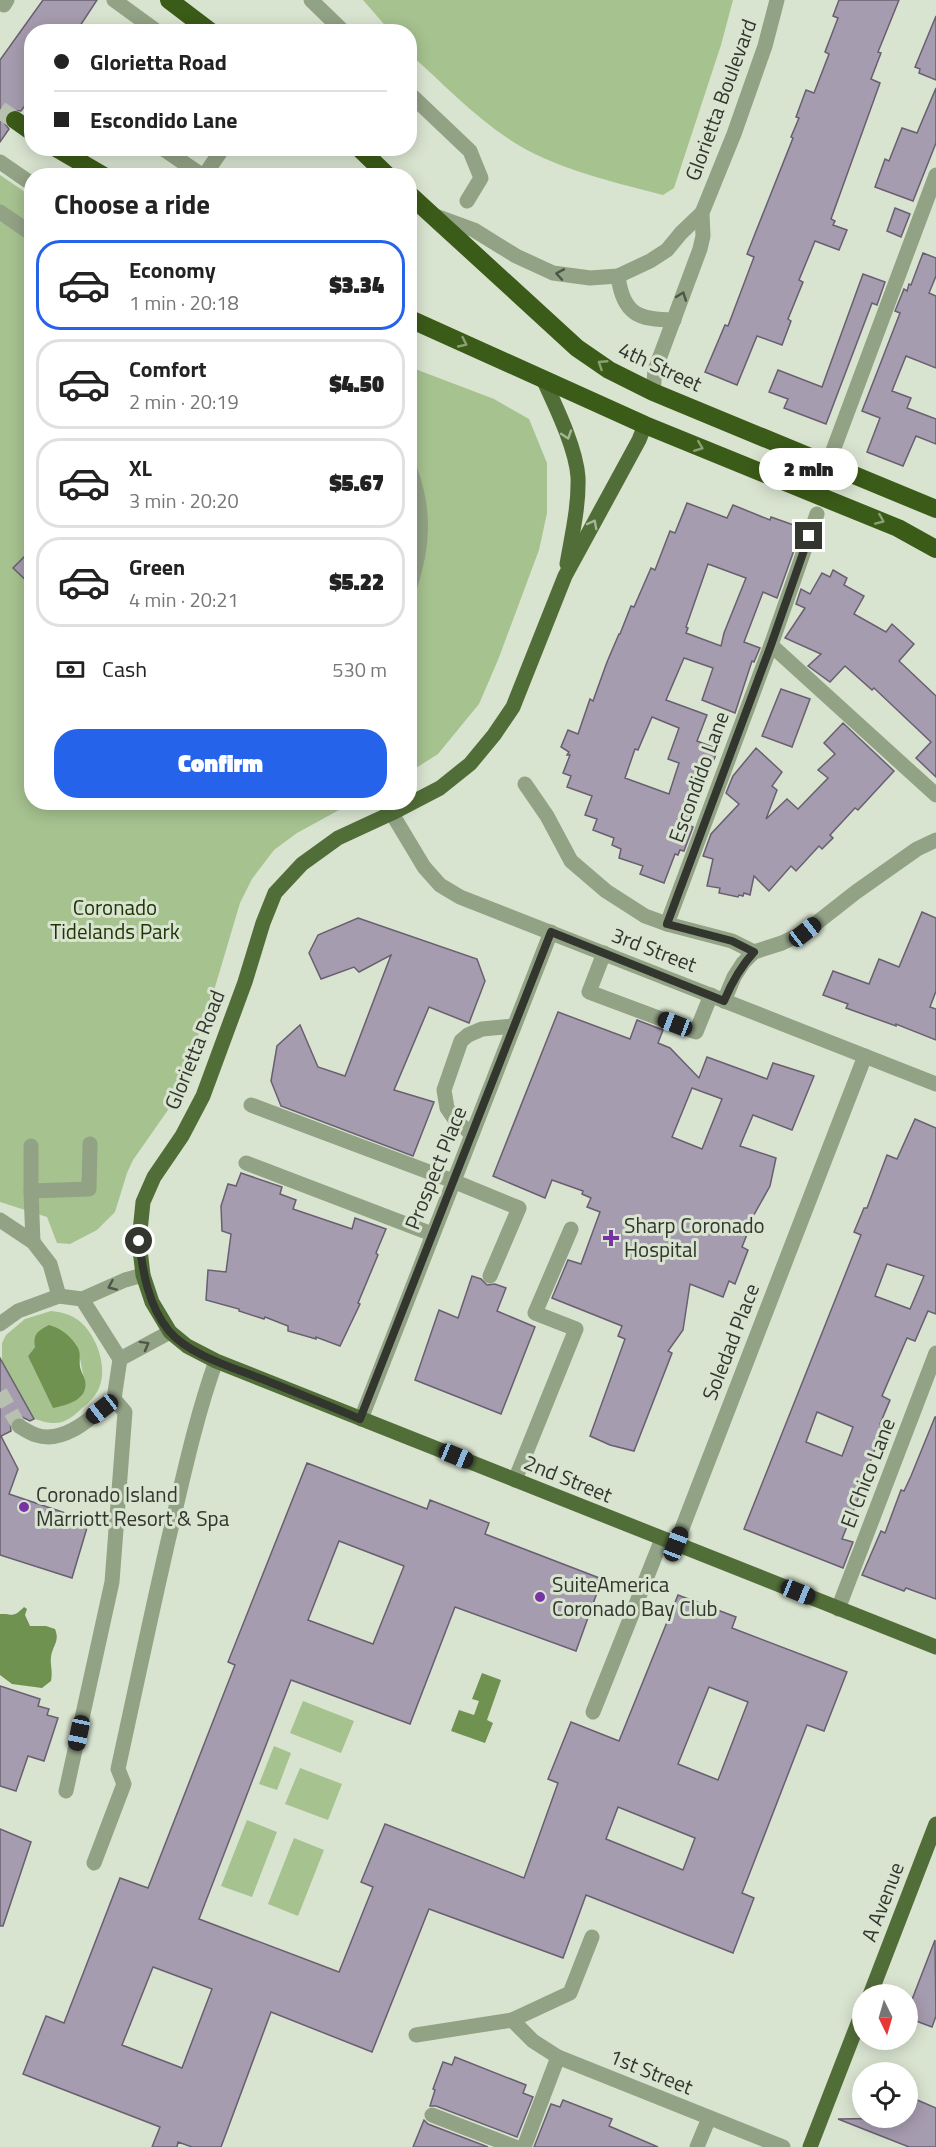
<!DOCTYPE html>
<meta charset="utf-8">
<style>
body{margin:0;font-family:"Titillium Web",sans-serif;background:#f2f2f2;color:#222;height:100vh;display:flex;flex-direction:column;font-size:22px;white-space:nowrap}
*{box-sizing:border-box;margin:0}
p{font-size:20px;color:#767676}
.icon{flex:none;width:33px;height:33px;fill:none;stroke:currentColor;stroke-width:2;stroke-linecap:round;stroke-linejoin:round}
.map{position:relative;flex:1;overflow:hidden}
.panel{position:absolute;left:24px;top:168px;width:393px;height:642px;display:flex;flex-direction:column;background:#fff;border-radius:24px;box-shadow:0 3px 15px #0003}
.panel>*{flex:none}
.banner{position:absolute;left:24px;top:24px;width:393px;height:132px;border-radius:24px;box-shadow:0 3px 15px #0003;display:grid;align-content:center;height:132px;padding:0 30px;background:#fff}
.needle{width:39px;rotate:175deg}
.fabs{position:absolute;left:852px;top:1984px;display:grid;gap:12px}
.fabs a{display:grid;place-items:center;width:66px;height:66px;border-radius:50%;background:#fff;box-shadow:0 3px 15px #0003;font-size:30px}
.end{position:absolute;width:27px;height:27px;margin:-14px;border:8px solid #32362e;background:#fff;box-shadow:0 0 0 3px #fff}
.from{border-radius:50%}
.bubble{position:absolute;height:42px;border-radius:21px;background:#fff;box-shadow:0 3px 15px #0003;font-size:20px;font-weight:800;line-height:42px;text-align:center}
.car{position:absolute;width:18px;height:36px;margin:-18px -9px;border-radius:8px;box-shadow:0 0 4px 2px #0007;background:linear-gradient(#222 24%,#8ab4d8 0 40%,#222 0 76%,#8ab4d8 0 86%,#222 0)}
.banner b{display:flex;align-items:center;gap:21px;height:57px;font-size:22px}
.banner b+b{border-top:2px solid #e0e0e0}
.banner i{width:15px;height:15px;background:#222}
ul{padding:0;list-style:none}
li{display:flex;align-items:center;gap:18px;height:90px;margin:0 12px 9px;padding:0 18px;border:3px solid #e0e0e0;border-radius:24px}
li div{flex:1}
li b{display:block;font-size:22px}
li em{font-style:normal;font-weight:800}
li.current{border-color:#2563eb}
li>.icon{width:54px;height:54px;stroke-width:1.5}
h2{padding:0 30px;font-size:27px;line-height:72px}
.pay{display:flex;align-items:center;gap:15px;height:66px;padding:0 30px;font-size:22px}
.pay p{margin-inline-start:auto}
.cta{display:flex;gap:12px;margin-top:auto;padding:12px 30px}
.cta a{flex:1;height:69px;border-radius:24px;background:#2563eb;color:#fff;font-size:24px;font-weight:800;line-height:69px;text-align:center}
.map>svg:first-child{display:block}
</style>
<div class="map">
<svg width="936" height="2147" viewBox="0 0 936 2147">
<rect width="100%" height="100%" fill="#d9e4d0"/>
<g fill="#a6c28f" fill-rule="evenodd">
<path d="M363 0H733L721 45 674 188 663 195C617 183 569 172 527 150 483 126 447 87 410 54V32L390 31Z"/>
<path d="M0 175 31 196 32 802 343 803 339 810 297 833 274 850 252 879 240 903 207 1014 168 1110 133 1160 127 1173 115 1212 97 1230 70 1244 57 1243 47 1217 0 1202Z"/>
<path d="M410 367 494 399 529 419 547 463V513L539 550 498 660 479 704 438 754 416 768 410 765Z"/>
<path d="M51 1311C61 1312 70 1314 78 1320 97 1334 110 1371 97 1392 94 1398 86 1405 81 1409 73 1417 64 1424 52 1423 46 1423 40 1420 34 1419L2 1361V1343L6 1335 25 1319ZM72 1342C82 1352 80 1367 85 1380L28 1356 35 1347Z"/>
<path d="M303 1701 354 1721 341 1753 290 1733Z"/>
<path d="M274 1746 291 1753 277 1790 259 1784Z"/>
<path d="M300 1768 342 1784 328 1820 285 1804Z"/>
<path d="M247 1820 277 1832 252 1897 221 1886Z"/>
<path d="M294 1838 324 1850 298 1916 268 1904Z"/>
</g>
<g fill="#6f9250">
<path d="M49 1325C61 1328 72 1337 78 1348 81 1354 79 1361 80 1367 81 1372 84 1376 85 1380 89 1400 67 1405 53 1408L28 1356 35 1347C33 1333 38 1331 49 1325Z"/>
<path d="M24 1607 27 1609 25 1615 30 1626H46L55 1629C60 1641 53 1645 51 1657 50 1664 53 1671 51 1681L42 1688 12 1684 0 1675V1614C14 1613 12 1619 24 1607Z"/>
<path d="M482 1673 501 1680 487 1720 493 1723 485 1743 451 1731 459 1710 474 1715 479 1701 472 1699Z"/>
</g>
<g fill="#a69caf" stroke="#685f70" stroke-width="1.5" fill-rule="evenodd">
<path d="M43 0H97L76 32H32V96L21 111 11 110 6 114 5 124 9 129 0 142V60Z"/>
<path d="M839 0H899L878 52 881 53 871 79 880 83 831 219 835 221 833 225 847 230 839 250 815 241 799 280 803 282 788 319 791 321 782 345 757 336 737 385 705 372 725 325 728 326 754 257 747 254 793 138 791 137 799 118 796 117 806 90 814 93 829 54 825 52 838 18 833 16Z"/>
<path d="M936 16V80L919 73 920 69 915 67Z"/>
<path d="M936 88V143L913 201 875 187 885 159 889 161 902 128 917 133Z"/>
<path d="M895 208 910 214 901 237 887 231Z"/>
<path d="M923 253 936 258V276L929 293 936 296V368L906 356 892 391 911 398 907 408 936 419V444L916 436 903 466 867 452 880 418 862 411 900 313 895 311 904 289 907 291 909 284 911 285Z"/>
<path d="M863 274 885 282 877 305 872 303 826 424 784 408 788 399 769 392 778 370 822 387Z"/>
<path d="M687 503 727 518 733 505 770 520 771 517 802 528 777 598 763 592 744 642 760 648 754 662 752 661 735 713 702 700 713 668 684 658 666 700 707 715 697 741 718 749 689 825 688 829 690 826 693 827 684 851 680 850 678 855 675 854 664 883 640 874 643 866 619 858 621 849 612 845 614 838 593 830 597 819 585 815 592 796 567 787 571 776 563 773 570 755H567L569 752 561 747 568 730 578 734 590 699 593 701 607 662 619 634H620L631 606 634 607 651 568 655 570 670 531 675 533ZM708 564 746 578 724 633 721 646 686 633 688 628 686 627ZM652 717 679 728 668 759 679 763 669 794 625 778 635 749 638 750Z"/>
<path d="M32 549V586L13 568Z"/>
<path d="M833 570 847 578 844 585 864 596 854 614 886 632 892 624 914 644 899 661 936 696V777L916 758 931 742 874 688 872 690 845 666 830 682 808 666 821 654 785 638 805 608 796 604 801 589 810 594 822 573 830 577Z"/>
<path d="M781 689 810 699 792 747 762 736Z"/>
<path d="M843 723 894 771 858 810 855 808 830 835 833 838 822 849 819 846 796 871 791 866 769 891 754 876 750 895 744 893 743 896 739 895 738 897 719 893 720 888 707 886 713 859 703 856 711 834 739 804 726 793 733 776 756 748 782 772 772 786 777 790 766 819 787 799 798 809 828 778 818 770 835 754 824 743Z"/>
<path d="M922 912 936 918V991L930 1007 936 1009V1040L896 1024V1026L846 1008 848 1004 823 995 833 971 869 984 879 959 899 967Z"/>
<path d="M358 918 477 959 485 981 469 1023 429 1007 394 1090 434 1102 413 1156 281 1106 271 1081 277 1046 300 1025 318 1067 345 1076 391 955 359 972 354 967 321 979 309 953 318 935Z"/>
<path d="M558 1012 630 1039 637 1020 663 1030 658 1043 670 1048 699 1078 707 1057 767 1079 773 1063 814 1076 792 1130 753 1115 740 1146 776 1158 770 1186 745 1231 748 1232 742 1247 748 1250 735 1284 729 1281 723 1297 690 1284 683 1330 668 1351 672 1353 634 1451 610 1445 590 1436 625 1339 618 1336 622 1326 552 1298 568 1260 581 1264 600 1212 587 1207 591 1198 582 1194 583 1191 552 1180 545 1198 493 1176ZM692 1088 722 1099 702 1149 672 1137Z"/>
<path d="M915 1119 936 1128V1314L928 1311 915 1341 907 1338 882 1396 890 1400 880 1424 884 1426 862 1483 864 1484 842 1539 853 1542 843 1568 744 1529 861 1235 854 1232 864 1208H867L887 1155 897 1159ZM887 1264 924 1276 910 1309 875 1296ZM817 1412 853 1427 842 1456 806 1442Z"/>
<path d="M241 1173 282 1187 280 1194 296 1200 293 1209 352 1229 355 1218 386 1229 376 1253 378 1255 358 1303 360 1304 340 1346 316 1337V1339L288 1331V1326L265 1317 264 1319 239 1311V1309L206 1300 208 1270 226 1272 231 1234 222 1231 221 1206 228 1184 236 1186Z"/>
<path d="M472 1276 481 1279 487 1285 495 1284 506 1288 497 1311 535 1327 501 1414 415 1380 439 1310 458 1318Z"/>
<path d="M0 1358 34 1419 30 1421 20 1416 15 1417 10 1421 11 1431 1 1436 18 1469 9 1494 89 1521 72 1578 0 1555Z"/>
<path d="M935 1417H936V1599L906 1588 904 1591 862 1575 881 1531 885 1533 901 1490 904 1491 911 1476Z"/>
<path d="M307 1463 427 1509 430 1500 489 1523 485 1534 602 1579 576 1651 455 1607 410 1724 291 1680 199 1919 339 1972 373 1887 361 1882 385 1824 524 1878 558 1783 548 1779 571 1722 619 1741 678 1595 736 1617 732 1628 847 1672 824 1731 807 1725 742 1893 754 1898 733 1953 586 1895 563 1958 429 1909 372 2052 271 2012 221 2147H192L178 2142 177 2147H152L160 2127 23 2074 46 2016 64 2023 120 1878 148 1888 235 1665 228 1662ZM339 1541 404 1566 373 1644 308 1620ZM709 1687 748 1702 718 1780 678 1764ZM618 1807 695 1838 683 1870 606 1839ZM153 1967 212 1989 182 2068 122 2045Z"/>
<path d="M0 1686 40 1699 38 1706 49 1709 47 1715 58 1718 44 1761 28 1756 16 1791 0 1786Z"/>
<path d="M0 1829 31 1842 3 1926H0Z"/>
<path d="M935 1940 936 2016 932 2027 908 2018V2010Z"/>
<path d="M455 2057 526 2085 523 2093 533 2097 517 2137 436 2106H430L435 2090 433 2089 443 2062 452 2065Z"/>
<path d="M908 2096 936 2108V2147H909L838 2119 908 2118Z"/>
<path d="M563 2100 612 2119 609 2126 658 2147H534L551 2104 560 2107Z"/>
<path d="M424 2120 428 2124 488 2147H413Z"/>
</g>
<g fill="none" stroke-linecap="round" stroke-linejoin="round">
<path stroke="#b8c1b0" stroke-width="15" stroke-dasharray="15 8" stroke-linecap="butt" d="M0 1392 19 1426"/>
<path stroke="#b8c1b0" stroke-width="18" stroke-dasharray="18 9" stroke-linecap="butt" d="M0 110 15 120"/>
<g stroke="#92a285" stroke-width="15">
<path d="M114 0 158 32"/>
<path d="M311 0 344 32"/>
<path d="M4 5 7 0"/>
<path d="M410 94 470 151 481 178 467 201"/>
<path d="M162 148 203 176"/>
<path d="M0 162 32 184"/>
<path d="M204 176 223 148"/>
<path d="M0 212 32 234"/>
<path d="M433 215 474 230 516 256 553 273 590 278 618 276 650 261 667 250 681 233 702 213"/>
<path d="M618 276C623 314 638 320 674 320"/>
<path d="M653 392 655 370 700 249 703 236 702 213 734 134 765 46 777 0"/>
<path d="M828 464 936 175"/>
<path d="M410 470C425 511 423 546 410 586"/>
<path d="M771 645 936 795"/>
<path d="M525 784 547 816 571 861 606 891 645 916 667 924 732 941 754 952"/>
<path d="M385 802 424 867 440 885 460 897 936 1084"/>
<path d="M667 924 771 645 817 514"/>
<path d="M604 953 589 992 696 1032 711 995"/>
<path d="M724 1001 734 977 743 963 754 952 782 943 805 932 856 892 917 849 936 840"/>
<path d="M251 1105 453 1181 519 1208 490 1276"/>
<path d="M472 1134 456 1121 447 1108 444 1090 461 1041 468 1035 482 1029 514 1026"/>
<path d="M31 1146V1191L89 1189 90 1144"/>
<path d="M246 1163 432 1234"/>
<path d="M31 1191 33 1242"/>
<path d="M0 1220 33 1242 50 1264 59 1296"/>
<path d="M82 1299 125 1280 143 1275"/>
<path d="M0 1324 18 1311 59 1296 82 1299 120 1359 114 1399C94 1415 65 1445 36 1435 30 1433 24 1429 19 1426"/>
<path d="M120 1359 170 1332"/>
<path d="M361 1419 551 932"/>
<path d="M515 1480 576 1329 535 1313 571 1229"/>
<path d="M676 1544 865 1056"/>
<path d="M838 1609 936 1353"/>
<path d="M593 1712 662 1539"/>
<path d="M66 1791 112 1582 125 1412 114 1399"/>
<path d="M94 1863 124 1784 118 1769C136 1687 153 1605 172 1524 185 1469 197 1414 216 1361"/>
<path d="M512 2020 533 2041 558 2057 783 2147"/>
<path d="M416 2035 512 2020 570 1993 592 1937"/>
<path d="M432 2115 515 2147"/>
<path d="M524 2147 558 2057"/>
<path d="M697 2147 709 2118"/>
</g>
<g stroke="#526e38" stroke-width="15">
<path d="M544 381C556 407 576 448 578 477 579 506 572 535 567 564"/>
<path d="M645 425 639 440 565 576 513 707 494 735 470 764 440 788 392 813 338 838 302 864 275 893 263 923 245 982 203 1096 182 1136 154 1177 143 1202 139 1241 143 1275 152 1302 170 1332 187 1346 216 1361 936 1647"/>
<path d="M870 1995 936 1824"/>
<path d="M810 2147 862 2013"/>
</g>
<g stroke="#3b5b18" stroke-width="18">
<path d="M169 0 211 32"/>
<path d="M15 120 32 132"/>
<path d="M56 148 104 176"/>
<path d="M359 148 388 176"/>
<path d="M410 195 577 348 609 370 653 392 936 509"/>
<path d="M410 319 645 425 898 528 936 549"/>
</g>
</g>
<defs><path id="oneway-chevron" d="M-2-3.5L2.5 0L-2 3.5" fill="none" stroke-width="1.6" stroke-linecap="round" stroke-linejoin="round" transform="scale(1.5)"/></defs>
<g stroke="#4f5648">
<use href="#oneway-chevron" transform="translate(560 274) rotate(-170)"/>
<use href="#oneway-chevron" transform="translate(682 296) rotate(-70)"/>
<use href="#oneway-chevron" transform="translate(112 1286) rotate(156)"/>
<use href="#oneway-chevron" transform="translate(145 1345) rotate(-29)"/>
</g>
<g stroke="#8aa074">
<use href="#oneway-chevron" transform="translate(463 343) rotate(25)"/>
<use href="#oneway-chevron" transform="translate(602 364) rotate(-147)"/>
<use href="#oneway-chevron" transform="translate(699 447) rotate(22)"/>
<use href="#oneway-chevron" transform="translate(880 520) rotate(23)"/>
</g>
<g stroke="#a3b593">
<use href="#oneway-chevron" transform="translate(567 435) rotate(72)"/>
<use href="#oneway-chevron" transform="translate(593 524) rotate(-62)"/>
</g>
<g fill="none" stroke-linecap="round" stroke-linejoin="round">
<path stroke="#32362e" stroke-width="8" d="M139 1241C143 1273 148 1305 169 1331 189 1355 234 1368 262 1379 295 1392 328 1405 360 1419L551 932 724 1001C732 982 740 967 754 952L732 941 667 924 771 645 809 536"/>
</g>
<g fill="#7932a6" stroke="#d9e4d0" stroke-width="2">
<path d="M608 1229h6v6h6v6h-6v6h-6v-6h-6v-6h6z"/>
<circle cx="24" cy="1507" r="6"/>
<circle cx="540" cy="1597" r="6"/>
</g>
<g text-anchor="middle" stroke-width="6" stroke-linejoin="round" paint-order="stroke">
<g font-size="21" fill="#32362e" stroke="#d9e4d0">
<text transform="translate(721 100) rotate(-70)" y="7">Glorietta Boulevard</text>
<text transform="translate(660 367) rotate(25)" y="7">4th Street</text>
<text transform="translate(699 777) rotate(-70)" y="7">Escondido Lane</text>
<text transform="translate(654 950) rotate(21)" y="7">3rd Street</text>
<text transform="translate(195 1050) rotate(-68)" y="7">Glorietta Road</text>
<text transform="translate(436 1168) rotate(-68)" y="7">Prospect Place</text>
<text transform="translate(731 1342) rotate(-69)" y="7">Soledad Place</text>
<text transform="translate(868 1473) rotate(-69)" y="7">El Chico Lane</text>
<text transform="translate(568 1479) rotate(22)" y="7">2nd Street</text>
<text transform="translate(883 1902) rotate(-69)" y="7">A Avenue</text>
<text transform="translate(651 2072) rotate(22)" y="7">1st Street</text>
</g>
<g font-size="21" fill="#1e3503" stroke="#d9e4d0">
<text x="115" y="915">Coronado<tspan x="115" dy="24">Tidelands Park</tspan></text>
</g>
<g font-size="21" fill="#32362e" stroke="#d9e4d0" text-anchor="start">
<text x="624" y="1233">Sharp Coronado<tspan x="624" dy="24">Hospital</tspan></text>
<text x="36" y="1502">Coronado Island<tspan x="36" dy="24">Marriott Resort &amp; Spa</tspan></text>
<text x="552" y="1592">SuiteAmerica<tspan x="552" dy="24">Coronado Bay Club</tspan></text>
</g>
</g>
</svg>
<div class="fabs">
<a><svg class="needle" viewBox="-14 -14 28 28"><path d="M0-13l5 13h-10z" fill="#e53935"/><path d="M0 13l5-13h-10z" fill="#767676"/></svg></a>
<a><svg class="icon" aria-label="locate" viewBox="0 0 24 24"><circle cx="12" cy="12" r="6"/><path d="M12 2v4M12 18v4M2 12h4M18 12h4"/></svg></a>
</div>
<i class="end from" style="left:139px;top:1241px"></i>
<i class="end" style="left:809px;top:536px"></i>
<div class="bubble" style="left:759px;top:448px;width:99px">2 min</div>
<i class="car" style="left:805px;top:932px;rotate:52deg"></i>
<i class="car" style="left:675px;top:1024px;rotate:291deg"></i>
<i class="car" style="left:102px;top:1409px;rotate:232deg"></i>
<i class="car" style="left:456px;top:1456px;rotate:112deg"></i>
<i class="car" style="left:676px;top:1544px;rotate:21deg"></i>
<i class="car" style="left:798px;top:1592px;rotate:112deg"></i>
<i class="car" style="left:79px;top:1733px;rotate:192deg"></i>
<div class="banner">
<b><i class="from"></i>Glorietta Road</b>
<b><i></i>Escondido Lane</b>
</div>
<section class="panel">
<h2>Choose a ride</h2>
<ul>
<li class="current"><svg class="icon" aria-label="car" viewBox="0 0 24 24"><path d="M5 17H2v-5l4-1 3-4h7l3 4 3 1v5h-3M9 17h6M6 11h13"/><circle cx="7" cy="17" r="2"/><circle cx="17" cy="17" r="2"/></svg><div><b>Economy</b><p>1 min · 20:18</p></div><em>$3.34</em></li>
<li><svg class="icon" aria-label="car" viewBox="0 0 24 24"><path d="M5 17H2v-5l4-1 3-4h7l3 4 3 1v5h-3M9 17h6M6 11h13"/><circle cx="7" cy="17" r="2"/><circle cx="17" cy="17" r="2"/></svg><div><b>Comfort</b><p>2 min · 20:19</p></div><em>$4.50</em></li>
<li><svg class="icon" aria-label="car" viewBox="0 0 24 24"><path d="M5 17H2v-5l4-1 3-4h7l3 4 3 1v5h-3M9 17h6M6 11h13"/><circle cx="7" cy="17" r="2"/><circle cx="17" cy="17" r="2"/></svg><div><b>XL</b><p>3 min · 20:20</p></div><em>$5.67</em></li>
<li><svg class="icon" aria-label="car" viewBox="0 0 24 24"><path d="M5 17H2v-5l4-1 3-4h7l3 4 3 1v5h-3M9 17h6M6 11h13"/><circle cx="7" cy="17" r="2"/><circle cx="17" cy="17" r="2"/></svg><div><b>Green</b><p>4 min · 20:21</p></div><em>$5.22</em></li>
</ul>
<div class="pay"><svg class="icon" aria-label="cash" viewBox="0 0 24 24"><path d="M3 7h18v10H3z"/><circle cx="12" cy="12" r="2"/></svg>Cash<p>530 m</p></div>
<div class="cta"><a>Confirm</a></div>
</section>
</div>
